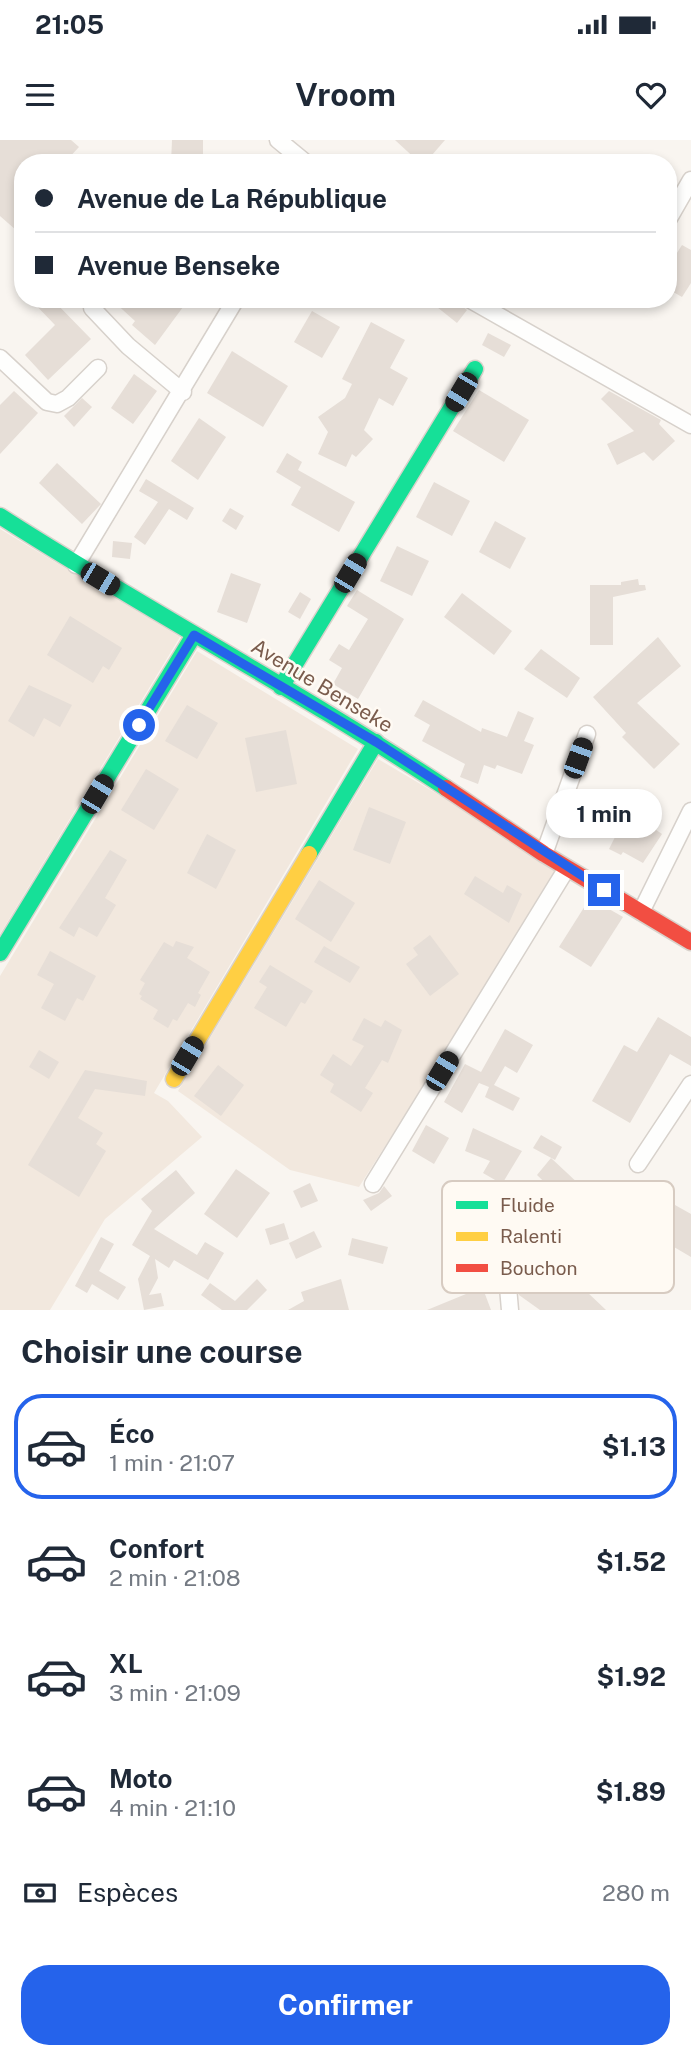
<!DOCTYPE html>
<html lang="fr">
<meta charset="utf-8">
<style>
body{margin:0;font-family:"Public Sans",sans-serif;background:#f2f2f3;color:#1f2937;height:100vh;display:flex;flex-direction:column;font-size:26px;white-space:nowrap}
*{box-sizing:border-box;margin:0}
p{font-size:23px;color:#747a83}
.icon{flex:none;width:38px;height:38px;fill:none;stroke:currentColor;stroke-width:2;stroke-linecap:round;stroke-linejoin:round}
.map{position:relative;height:1170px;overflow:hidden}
.details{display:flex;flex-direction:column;background:#fff;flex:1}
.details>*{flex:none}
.hud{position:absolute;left:14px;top:14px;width:663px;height:154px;border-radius:28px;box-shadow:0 4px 10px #0003;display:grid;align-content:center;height:154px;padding:0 21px;background:#fff}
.end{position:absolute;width:32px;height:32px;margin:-16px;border:9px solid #2563eb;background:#fff;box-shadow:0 0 0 4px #fff}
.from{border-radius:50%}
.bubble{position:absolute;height:49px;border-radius:24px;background:#fff;box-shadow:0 4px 10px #0003;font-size:23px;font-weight:700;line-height:49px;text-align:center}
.car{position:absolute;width:21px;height:42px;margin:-21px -10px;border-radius:9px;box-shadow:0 0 5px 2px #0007;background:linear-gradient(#222 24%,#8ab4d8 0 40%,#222 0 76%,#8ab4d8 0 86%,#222 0)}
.hud b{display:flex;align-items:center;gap:24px;height:66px;font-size:26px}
.hud b+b{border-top:2px solid #e0e1e3}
.hud i{width:18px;height:18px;background:#1f2937}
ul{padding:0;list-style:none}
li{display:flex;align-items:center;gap:21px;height:105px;margin:0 14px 10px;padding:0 7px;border:4px solid transparent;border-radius:28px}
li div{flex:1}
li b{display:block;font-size:26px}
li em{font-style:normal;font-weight:700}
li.selected{border-color:#2563eb}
li>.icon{width:63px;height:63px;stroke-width:1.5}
h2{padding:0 21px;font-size:32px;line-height:84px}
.pay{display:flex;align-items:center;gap:18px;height:77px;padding:0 21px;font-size:26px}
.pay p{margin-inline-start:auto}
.primary-button{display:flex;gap:14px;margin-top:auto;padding:14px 21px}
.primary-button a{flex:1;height:80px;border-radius:28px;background:#2563eb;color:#fff;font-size:28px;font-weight:700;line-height:80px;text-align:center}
.status{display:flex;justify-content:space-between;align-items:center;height:49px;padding:0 35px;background:#fff;direction:ltr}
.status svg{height:19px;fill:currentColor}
header{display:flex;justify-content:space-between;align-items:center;height:91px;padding:0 21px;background:#fff;font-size:32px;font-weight:700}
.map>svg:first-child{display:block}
</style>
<div class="status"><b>21:05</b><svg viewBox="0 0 49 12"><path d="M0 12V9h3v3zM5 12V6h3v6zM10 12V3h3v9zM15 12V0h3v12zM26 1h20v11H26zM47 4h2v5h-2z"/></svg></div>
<header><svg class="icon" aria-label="menu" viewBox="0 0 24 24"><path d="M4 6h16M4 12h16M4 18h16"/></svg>Vroom<svg class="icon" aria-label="heart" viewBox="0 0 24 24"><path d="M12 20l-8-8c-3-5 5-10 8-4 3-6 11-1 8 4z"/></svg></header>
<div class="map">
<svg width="691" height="1170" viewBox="0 0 691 1170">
<rect width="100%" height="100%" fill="#f9f5f0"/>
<g fill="#f2e8de">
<path d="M0 389 180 497 0 794Z"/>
<path d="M197 511 358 609 154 953 168 961 202 997 105 1079 50 1170H0V836Z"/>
<path d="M378 619 563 728 359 1047 290 1030 178 951Z"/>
</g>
<g fill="#e6ded7">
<path d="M0 0H71L79 7 64 23H23V83L16 90 0 76Z"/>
<path d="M172 0H203V23H171Z"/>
<path d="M395 0H445L425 23H420Z"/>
<path d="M682 105 691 110V143L682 157 668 149V127Z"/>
<path d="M30 159H52L91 199 48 240 25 215 55 185Z"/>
<path d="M111 159H174L183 167 155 205 132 185 135 181Z"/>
<path d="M427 159H453L467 170 457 183Z"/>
<path d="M312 171 340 187 322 218 294 202Z"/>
<path d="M371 182 405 200 390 228 408 238 393 266 379 258 364 290 373 299 356 317 352 314 346 327 318 314 328 292 318 277 345 258 352 244 342 239Z"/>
<path d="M488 193 511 205 504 217 482 205Z"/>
<path d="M232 211 288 246 263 287 207 253Z"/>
<path d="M134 234 157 251 133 284 111 268Z"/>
<path d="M479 250 529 280 504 322 453 291Z"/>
<path d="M14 251 38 273 0 314V265Z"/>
<path d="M609 251 661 280 659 284 675 301 653 321 644 312 617 325 607 304 634 291 601 259Z"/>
<path d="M82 258 92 267 74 287 64 276Z"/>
<path d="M199 278 226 297 198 340 171 321Z"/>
<path d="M287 313 302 322 298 330 355 362 339 392 291 365 301 347 276 332Z"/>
<path d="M57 323 101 364 82 384 39 343Z"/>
<path d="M146 339 194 368 187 380 169 369 145 405 134 397 158 362 139 351Z"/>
<path d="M434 342 470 361 452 396 416 377Z"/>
<path d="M230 368 244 376 236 390 222 381Z"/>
<path d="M495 381 526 398 510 429 479 412Z"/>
<path d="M113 401 132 403 130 419 112 417Z"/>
<path d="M397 406 429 421 412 456 380 441Z"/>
<path d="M231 433 261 444 247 483 217 472Z"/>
<path d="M638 439 639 445H645L646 450 613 457V505H590V445H621V442Z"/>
<path d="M357 450 404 479 358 559 333 544 342 528 329 520 339 504 349 510 368 479 347 466Z"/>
<path d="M300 452 311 459 300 479 288 472Z"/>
<path d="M462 453 512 491 494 515 444 477Z"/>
<path d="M70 476 122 508 109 530 103 526 93 543 47 515Z"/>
<path d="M658 497 681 526 637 563 680 604 654 629 622 597 626 593 593 557Z"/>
<path d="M541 509 580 538 567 558 524 529Z"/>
<path d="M29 545 72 565 60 587 44 578 34 597 8 581Z"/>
<path d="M423 560 481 592 482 588 507 597 518 571 534 578 524 601 534 605 522 634 497 625 495 629 484 625 478 644 460 637 465 624 422 601 430 585 414 576Z"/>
<path d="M187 565 218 583 197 619 165 601Z"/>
<path d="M286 590 297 644 256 652 245 598Z"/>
<path d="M146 629 179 649 154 690 121 670Z"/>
<path d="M369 667 406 682 390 724 353 710Z"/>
<path d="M646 683 662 694 643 723 623 712 621 715 609 709 620 687 636 696Z"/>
<path d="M207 694 236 710 216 749 187 733Z"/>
<path d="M110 710 127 720 105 758 116 765 97 797 79 787 74 797 59 788Z"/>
<path d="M475 736 503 753 507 745 522 754 509 783 464 754Z"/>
<path d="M319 740 355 763 331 802 295 779Z"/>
<path d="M590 758 623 777 591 827 559 807Z"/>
<path d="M430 795 459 834 430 856 406 824 418 815 413 808Z"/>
<path d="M176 801 194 807 187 818 210 832 198 853 201 855 195 867 188 863 177 881 173 879 168 888 153 879 158 870 140 859 142 856 139 854 145 843 140 840 164 802 173 807Z"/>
<path d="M324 806 360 827 350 843 314 822Z"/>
<path d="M50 811 96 836 83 861 77 858 65 881 41 868 54 844 37 835Z"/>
<path d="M270 825 313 851 305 864 301 862 286 887 254 868 267 847 259 842Z"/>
<path d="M658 877 691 897V926L670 914 630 983 592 961 624 905 637 912Z"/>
<path d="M364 878 381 887 385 880 402 890 388 923 382 920 365 948 373 953 361 972 330 952 334 944 320 935 333 914 351 926 364 906 352 900Z"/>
<path d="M505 889 533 905 517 933 505 926 494 945 520 958 513 971 485 957 489 947 479 943 462 973 444 962 465 924 481 932Z"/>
<path d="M39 910 59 922 49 939 29 927Z"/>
<path d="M218 925 244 945 221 976 194 956Z"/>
<path d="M85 930 147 941 145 956 95 949 78 978 103 993 96 1004 106 1011 79 1057 28 1025Z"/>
<path d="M426 985 449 998 434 1024 412 1011Z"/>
<path d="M473 988 522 1011 502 1044 483 1033 490 1021 465 1011Z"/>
<path d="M541 995 562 1007 555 1020 533 1008Z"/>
<path d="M551 1018 597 1061 581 1077 537 1035Z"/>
<path d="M236 1029 270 1053 237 1098 204 1074Z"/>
<path d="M176 1030 195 1053 154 1089 197 1115 205 1102 224 1113 208 1140 174 1120 169 1128 155 1119 158 1138 149 1155 161 1153 164 1166 144 1170 138 1139 150 1116 132 1105 152 1071 141 1059Z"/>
<path d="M310 1043 318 1061 301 1068 293 1051Z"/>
<path d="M384 1046 392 1056 371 1071 363 1060 379 1053Z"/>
<path d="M675 1065 691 1074V1117L674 1107 659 1134 666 1144 652 1153 636 1130 660 1114 649 1108Z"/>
<path d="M284 1083 289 1099 270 1105 265 1089Z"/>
<path d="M314 1091 322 1107 296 1119 289 1103Z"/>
<path d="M101 1097 114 1104 99 1131 126 1147 118 1160 92 1144 87 1153 75 1146Z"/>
<path d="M352 1098 388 1107 383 1124 348 1115Z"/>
<path d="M468 1109 491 1170H427L466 1154 450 1117Z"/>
<path d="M546 1113 606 1170H540L519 1155 517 1143Z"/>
<path d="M257 1139 267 1150 247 1170H222L201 1155 210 1143 235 1161Z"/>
<path d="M341 1139 349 1170H288L304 1161 301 1152Z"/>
</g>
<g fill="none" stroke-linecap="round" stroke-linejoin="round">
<defs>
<g id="street">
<path d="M278 0 306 23"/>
<path d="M668 80 691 40"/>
<path d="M469 159 691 285"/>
<path d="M92 168 128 206 183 252"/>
<path d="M0 218 47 262 57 264 68 258 98 228"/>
<path d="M76 425 236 159"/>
<path d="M544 714 587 594"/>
<path d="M641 772 691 671"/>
<path d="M638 1024 691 944"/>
<path d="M373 1044 567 728"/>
<path d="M508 1147 510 1170"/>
</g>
<g id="fast">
<path d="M0 376C146 470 301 552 446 648"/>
<path d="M281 547 475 229"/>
<path d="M309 714 376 602"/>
<path d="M0 813 194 495"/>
</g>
<path id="slow" d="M174 939 309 714"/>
<path id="jam" d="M446 648 544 714 691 802"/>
</defs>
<use href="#street" stroke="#d7d1cb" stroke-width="19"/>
<use href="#fast" stroke="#d9d2cb" stroke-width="19"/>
<use href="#slow" stroke="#d9d2cb" stroke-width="19"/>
<use href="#jam" stroke="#d9d2cb" stroke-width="19"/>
<use href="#street" stroke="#fefefd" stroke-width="16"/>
<use href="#fast" stroke="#16e098" stroke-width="16"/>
<use href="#slow" stroke="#ffcf43" stroke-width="16"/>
<use href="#jam" stroke="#f24e42" stroke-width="16"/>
</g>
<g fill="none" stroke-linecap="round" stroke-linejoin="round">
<path stroke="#2563eb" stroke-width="9" d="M139 585 194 495 376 602 604 750"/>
</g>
<g text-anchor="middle" stroke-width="5" stroke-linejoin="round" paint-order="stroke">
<g font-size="21" fill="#7a5c4d" stroke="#fffaf3">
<text transform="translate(322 546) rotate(31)" y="7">Avenue Benseke</text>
</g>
</g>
<rect x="442" y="1041" width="232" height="112" rx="10" fill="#fffaf3" stroke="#d7cbc1" stroke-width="2"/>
<rect x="456" y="1061" width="32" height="8" fill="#16e098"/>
<rect x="456" y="1092" width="32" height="9" fill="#ffcf43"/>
<rect x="456" y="1124" width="32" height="8" fill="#f24e42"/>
<g font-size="19" fill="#7a5c4d">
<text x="500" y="1072">Fluide</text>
<text x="500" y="1103">Ralenti</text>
<text x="500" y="1135">Bouchon</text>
</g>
</svg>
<i class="end from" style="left:139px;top:585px"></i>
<i class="end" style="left:604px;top:750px"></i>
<div class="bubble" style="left:546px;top:649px;width:116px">1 min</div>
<i class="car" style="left:461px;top:252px;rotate:211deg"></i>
<i class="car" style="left:350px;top:433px;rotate:31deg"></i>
<i class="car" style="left:100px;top:439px;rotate:121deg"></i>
<i class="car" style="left:578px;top:618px;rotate:20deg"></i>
<i class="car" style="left:97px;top:654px;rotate:31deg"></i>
<i class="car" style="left:187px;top:916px;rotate:31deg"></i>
<i class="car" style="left:442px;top:931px;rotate:31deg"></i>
<div class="hud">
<b><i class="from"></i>Avenue de La République</b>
<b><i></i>Avenue Benseke</b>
</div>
</div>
<section class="details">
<h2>Choisir une course</h2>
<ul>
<li class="selected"><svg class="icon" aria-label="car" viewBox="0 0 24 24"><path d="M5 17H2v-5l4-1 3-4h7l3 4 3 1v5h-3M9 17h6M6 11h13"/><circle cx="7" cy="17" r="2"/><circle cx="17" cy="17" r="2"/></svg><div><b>Éco</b><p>1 min · 21:07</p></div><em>$1.13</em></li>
<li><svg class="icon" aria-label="car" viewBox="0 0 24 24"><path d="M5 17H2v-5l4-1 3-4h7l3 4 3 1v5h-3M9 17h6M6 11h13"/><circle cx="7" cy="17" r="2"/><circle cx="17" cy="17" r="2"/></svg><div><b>Confort</b><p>2 min · 21:08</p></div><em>$1.52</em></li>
<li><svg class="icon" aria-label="car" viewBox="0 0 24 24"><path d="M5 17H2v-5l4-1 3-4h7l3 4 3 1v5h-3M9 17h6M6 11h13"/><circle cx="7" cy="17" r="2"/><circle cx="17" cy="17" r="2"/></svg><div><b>XL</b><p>3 min · 21:09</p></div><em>$1.92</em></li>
<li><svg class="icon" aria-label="car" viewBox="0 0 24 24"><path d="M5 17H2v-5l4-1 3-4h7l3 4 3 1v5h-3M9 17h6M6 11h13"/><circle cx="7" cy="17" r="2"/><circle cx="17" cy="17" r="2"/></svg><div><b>Moto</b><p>4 min · 21:10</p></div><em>$1.89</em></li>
</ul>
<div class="pay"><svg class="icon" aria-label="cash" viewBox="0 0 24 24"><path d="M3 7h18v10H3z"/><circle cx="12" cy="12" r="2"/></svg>Espèces<p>280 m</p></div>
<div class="primary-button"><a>Confirmer</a></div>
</section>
